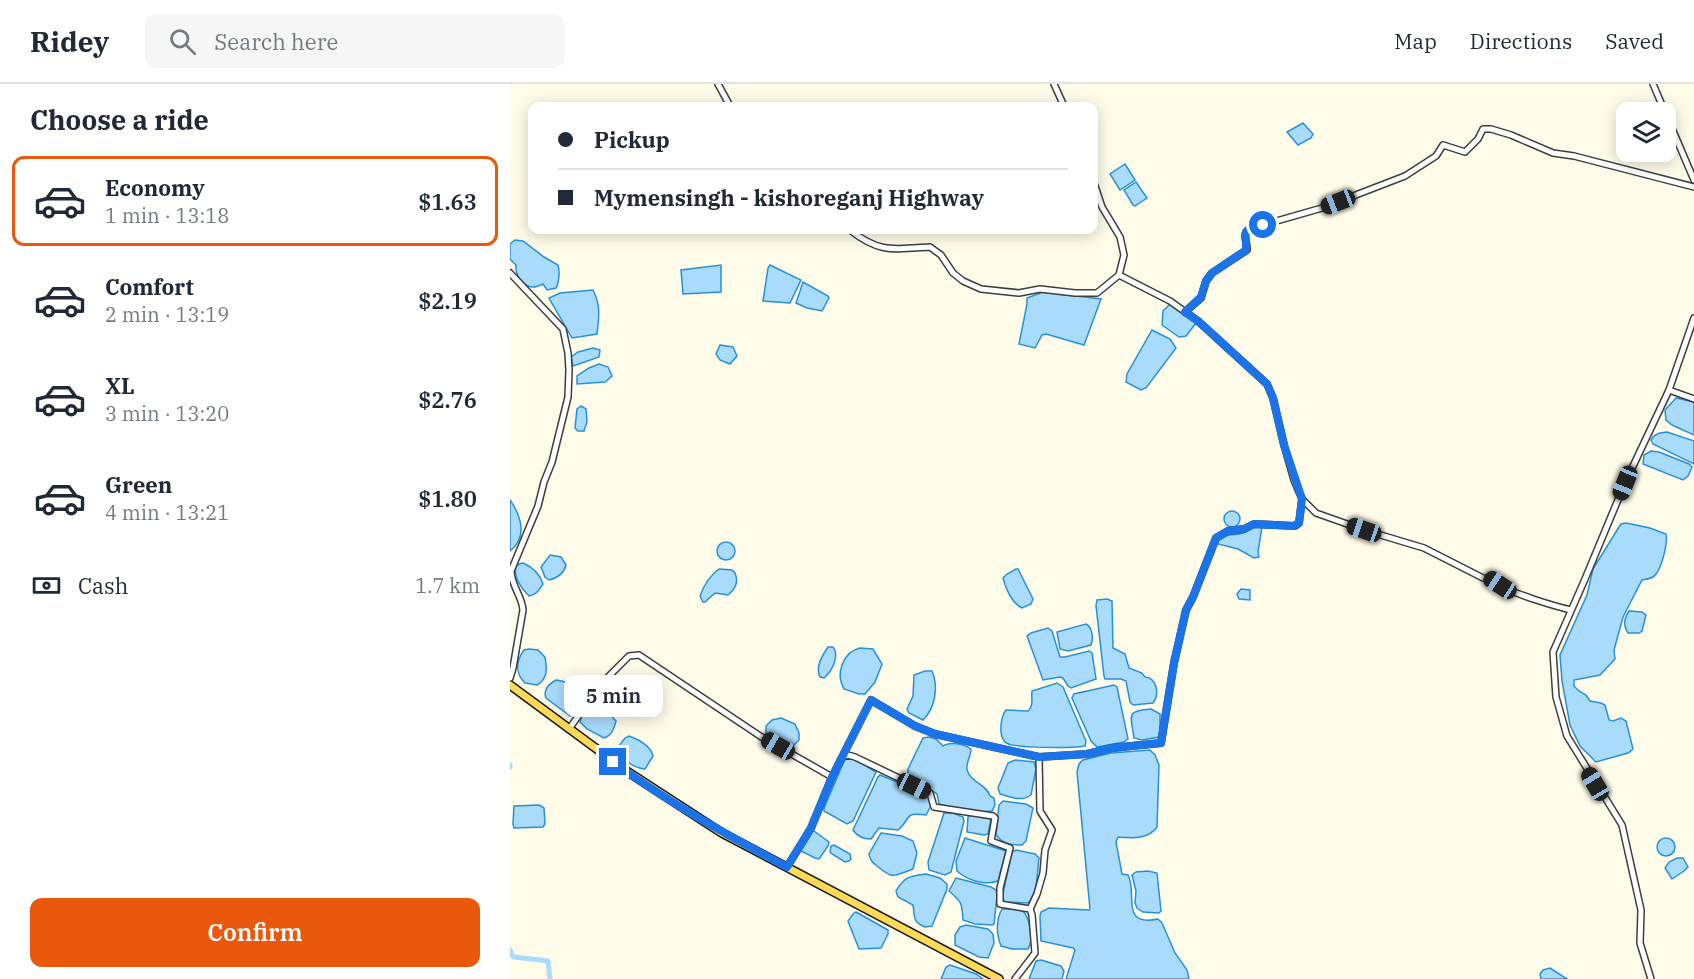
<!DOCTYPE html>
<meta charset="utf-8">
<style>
body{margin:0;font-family:"IBM Plex Serif",serif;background:#f6f6f7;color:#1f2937;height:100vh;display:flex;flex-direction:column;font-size:22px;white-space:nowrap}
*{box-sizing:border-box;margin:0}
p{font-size:20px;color:#747a83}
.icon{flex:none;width:33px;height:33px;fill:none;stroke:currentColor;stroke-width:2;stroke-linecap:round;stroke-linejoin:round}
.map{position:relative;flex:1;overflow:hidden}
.drawer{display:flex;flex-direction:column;background:#fff;width:510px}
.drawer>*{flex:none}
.hud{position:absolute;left:18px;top:18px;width:570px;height:132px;border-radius:12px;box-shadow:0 3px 15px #0003;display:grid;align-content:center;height:132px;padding:0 30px;background:#fff}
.controls{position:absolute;left:1106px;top:18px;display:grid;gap:12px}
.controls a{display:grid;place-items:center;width:60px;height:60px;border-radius:12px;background:#fff;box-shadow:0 3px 15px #0003;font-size:30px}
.end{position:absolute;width:27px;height:27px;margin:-14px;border:8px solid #1a73e8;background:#fff;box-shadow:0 0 0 3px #fff}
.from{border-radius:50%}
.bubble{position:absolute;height:42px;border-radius:12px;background:#fff;box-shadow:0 3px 15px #0003;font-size:20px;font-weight:600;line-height:42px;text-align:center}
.car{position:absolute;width:18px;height:36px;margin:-18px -9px;border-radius:8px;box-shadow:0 0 4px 2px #0007;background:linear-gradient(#222 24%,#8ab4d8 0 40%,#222 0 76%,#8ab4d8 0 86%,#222 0)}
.hud b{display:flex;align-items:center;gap:21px;height:57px;font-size:22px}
.hud b+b{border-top:2px solid #e0e1e3}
.hud i{width:15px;height:15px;background:#1f2937}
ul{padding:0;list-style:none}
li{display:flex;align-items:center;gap:18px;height:90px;margin:0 12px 9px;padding:0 18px;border:3px solid transparent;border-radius:12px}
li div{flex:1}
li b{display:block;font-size:22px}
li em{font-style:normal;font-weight:600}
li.selected{border-color:#ea580c}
li>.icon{width:54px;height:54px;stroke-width:1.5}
h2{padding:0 30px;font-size:27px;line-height:72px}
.pay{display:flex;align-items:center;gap:15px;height:66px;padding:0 30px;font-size:22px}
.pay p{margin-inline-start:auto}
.action{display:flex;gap:12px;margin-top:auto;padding:12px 30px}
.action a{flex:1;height:69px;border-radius:12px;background:#ea580c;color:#fff;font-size:24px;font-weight:600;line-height:69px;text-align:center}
header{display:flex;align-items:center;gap:36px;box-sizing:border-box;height:84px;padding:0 30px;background:#fff;border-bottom:2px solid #e0e1e3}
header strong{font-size:28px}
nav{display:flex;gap:33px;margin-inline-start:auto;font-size:21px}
.search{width:420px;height:54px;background:#f6f6f7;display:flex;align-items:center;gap:15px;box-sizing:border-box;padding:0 21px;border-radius:12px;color:#747a83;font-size:22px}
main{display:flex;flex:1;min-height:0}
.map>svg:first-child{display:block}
</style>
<header>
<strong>Ridey</strong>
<div class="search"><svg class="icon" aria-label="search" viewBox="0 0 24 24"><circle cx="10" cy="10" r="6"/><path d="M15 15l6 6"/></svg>Search here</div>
<nav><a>Map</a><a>Directions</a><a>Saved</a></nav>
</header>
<main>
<section class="drawer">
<h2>Choose a ride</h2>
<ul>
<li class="selected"><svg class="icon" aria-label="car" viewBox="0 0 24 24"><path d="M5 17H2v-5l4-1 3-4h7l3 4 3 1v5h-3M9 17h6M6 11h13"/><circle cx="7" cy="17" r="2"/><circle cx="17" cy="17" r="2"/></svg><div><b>Economy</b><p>1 min · 13:18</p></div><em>$1.63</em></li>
<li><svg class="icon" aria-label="car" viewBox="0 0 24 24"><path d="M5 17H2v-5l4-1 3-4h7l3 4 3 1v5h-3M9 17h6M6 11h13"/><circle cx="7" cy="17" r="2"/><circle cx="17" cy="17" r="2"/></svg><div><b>Comfort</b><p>2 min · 13:19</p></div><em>$2.19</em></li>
<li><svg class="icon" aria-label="car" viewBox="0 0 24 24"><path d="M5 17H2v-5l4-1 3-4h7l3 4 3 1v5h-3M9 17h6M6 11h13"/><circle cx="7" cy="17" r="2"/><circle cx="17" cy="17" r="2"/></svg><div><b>XL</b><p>3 min · 13:20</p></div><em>$2.76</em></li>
<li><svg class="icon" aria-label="car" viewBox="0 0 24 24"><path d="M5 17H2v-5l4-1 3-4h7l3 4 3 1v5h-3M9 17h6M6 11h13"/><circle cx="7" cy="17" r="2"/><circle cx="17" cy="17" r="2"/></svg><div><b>Green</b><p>4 min · 13:21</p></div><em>$1.80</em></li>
</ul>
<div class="pay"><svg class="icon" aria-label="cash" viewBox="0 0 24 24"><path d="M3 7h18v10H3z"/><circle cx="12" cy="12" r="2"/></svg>Cash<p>1.7 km</p></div>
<div class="action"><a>Confirm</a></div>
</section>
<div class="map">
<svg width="1184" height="895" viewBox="0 0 1184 895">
<rect width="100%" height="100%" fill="#fffbe9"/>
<g fill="#a8dbfc" stroke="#2890db" stroke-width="1.5">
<path d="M793 39 803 50 801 54 788 61 777 48Z"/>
<path d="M615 80 625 96 610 106 600 90Z"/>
<path d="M626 98 637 114 625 122 623 121 614 106Z"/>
<path d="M5 156 13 157 34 173 48 181C50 187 49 199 46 204L37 206 33 200C31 201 25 203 23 203 12 203 5 190 6 181L0 175V160Z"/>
<path d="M211 181V208L173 210 171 186Z"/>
<path d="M260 181 291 196 280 219 253 217 258 184Z"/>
<path d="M293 198 318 212 319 214 312 227 297 224 286 219Z"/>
<path d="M83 206C91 222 89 232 87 250L62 254 39 214 50 209Z"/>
<path d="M533 208 591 215 574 261 536 250 532 251 525 264 509 260 517 220V214Z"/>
<path d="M660 220 686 239 676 252 669 253 652 241 653 227Z"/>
<path d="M642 246 660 255 666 264 636 304 631 306 616 298 617 290Z"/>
<path d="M210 261 223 263 227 272 220 280 210 276 206 270Z"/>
<path d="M83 264 90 266 89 273 63 282 61 273 68 268Z"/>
<path d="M89 280 98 283 102 292 95 298 67 300V292L79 284Z"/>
<path d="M1166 314 1184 318V351L1162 341 1156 336 1155 326Z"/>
<path d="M71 322 76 325 77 338 74 347H68L65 344 67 325Z"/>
<path d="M1157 348 1184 357V380L1143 360 1141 356C1145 349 1150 349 1157 348Z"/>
<path d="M1141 367 1149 368 1179 380 1182 383 1178 392 1173 396 1133 380 1134 371Z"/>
<path d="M0 416C11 432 18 453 0 467Z"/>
<circle cx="722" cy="435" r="8"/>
<path d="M1116 439 1140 444 1156 450C1158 459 1152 482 1146 490 1143 495 1137 495 1132 496L1113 533 1104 566 1105 575 1090 591 1064 596V602L1069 607 1076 611 1080 617 1091 619 1095 621 1099 636 1103 637 1111 634 1116 637 1123 665 1118 669 1086 678 1070 662 1060 641 1052 597 1050 571 1077 511 1083 485 1109 443 1111 440Z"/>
<path d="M748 441 752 443 748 468 749 473 744 474 728 465 708 460V454C715 449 721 452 729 450 737 449 741 443 748 441Z"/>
<circle cx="216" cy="467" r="9"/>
<path d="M40 471 51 473 56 481C54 489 48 494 39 496L35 493 31 483Z"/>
<path d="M13 479C22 483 30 490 33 500 29 506 26 511 19 512 12 505 3 493 6 483L9 480Z"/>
<path d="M209 485 222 486 225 489C229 499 225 505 218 511L205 509 195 518H193L190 512C194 501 199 492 209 485Z"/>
<path d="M506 485H508L523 515 521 520 512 524C502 519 496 505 493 494L497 490Z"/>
<path d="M731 505 740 506V516L729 515 727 510Z"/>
<path d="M597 515 602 517 603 564 615 570 619 584 632 589 635 593C647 594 650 610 643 619L623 621 620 618 616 597 611 595H595L594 592 586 522 587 516Z"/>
<path d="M1119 527 1132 528 1136 531 1132 547 1129 549H1118C1113 541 1114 535 1119 527Z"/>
<path d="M576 540C582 543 584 554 581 561L558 567 550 565 547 548Z"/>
<path d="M538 544 542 547 550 573H555L579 567 582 569 586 595 561 604 558 602 553 594 550 593 533 596 517 552 521 549Z"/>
<path d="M318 563H323C330 572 322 587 314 594L310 593C305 583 312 572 318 563Z"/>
<path d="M350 564 363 565 372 580 365 598 355 610H349L334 605C325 590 333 568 350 564Z"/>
<path d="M19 565 28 566 35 573C37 584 38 595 27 601L15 599C5 589 6 577 14 566Z"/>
<path d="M415 587H422C429 603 425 624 413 636L399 629 397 625 403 612 404 591Z"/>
<path d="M46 596C57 597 73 605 76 617L66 631 60 632 36 614C33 606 39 600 46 596Z"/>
<path d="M547 599 553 603 576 657 575 662C563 664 501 665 495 658 488 650 491 633 496 626L518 627C524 622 521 614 522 607Z"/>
<path d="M604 601 607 603 618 655 614 658 587 663 581 657 562 614 564 610Z"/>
<path d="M82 620 95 626 106 637C104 644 102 652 94 654L77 645 70 638C71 630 75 622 82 620Z"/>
<path d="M641 625 650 630V649L649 653 632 656 624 654C621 631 615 627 641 625Z"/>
<path d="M271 634 285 640 289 649V656L282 663 269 660 256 651V642L262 636Z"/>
<path d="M119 652C128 655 141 662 143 672L135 685C123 684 110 675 109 662L115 654Z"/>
<path d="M419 653 426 655 433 662C440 657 454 660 461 665 461 672 456 678 457 685 459 698 477 700 480 712L484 714 485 721 482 727 470 728 431 721 429 719 427 710C418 703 408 701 398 695V685L413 654Z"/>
<path d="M640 666 645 671 649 681 647 743C638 756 622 754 608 753L606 758 612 790 618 791C628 809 609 843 648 835L652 839 665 869 677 886 679 895H556L565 866 563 864 531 857 530 832 531 828 539 824 579 826 580 825 567 688 569 680 573 676 601 669Z"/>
<path d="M339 674 346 676 366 688 343 737 337 740 314 727V724L335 675Z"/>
<path d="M505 676 524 678 526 685 521 711C512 718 501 713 490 710L488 704 498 679Z"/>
<path d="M370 691 419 711 422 720 416 731C412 731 405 729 401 731 397 733 394 742 388 746L369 744 361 755C353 755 347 752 343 746L368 693Z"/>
<path d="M493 717 516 720 523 724 516 757 512 761C501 761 493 760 486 751L489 721Z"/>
<path d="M29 721 34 724 35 740 33 743 4 744 3 740 4 722Z"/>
<path d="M434 729H443L453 733 454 737 441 788 435 791 419 786 418 778Z"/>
<path d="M461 731 481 735 478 750 474 751 457 748 458 733Z"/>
<path d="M304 747 319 758 318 762 309 775 305 774 291 767 290 763 301 748Z"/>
<path d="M371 749 392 752 403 757 407 769 403 785C383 792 384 796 367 782 362 778 360 776 359 770Z"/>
<path d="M455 754 496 767 488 797C475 802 457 796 447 787L446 777Z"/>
<circle cx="1156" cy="763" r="9"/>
<path d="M324 761 340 770 341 775 339 777 335 778 322 770 320 768 321 762Z"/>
<path d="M506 766 525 770 529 774C527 788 528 809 518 819L495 818 492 814 502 768Z"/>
<path d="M1167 774H1173L1178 783 1174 787 1162 795 1155 784 1159 778Z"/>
<path d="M638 787 647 789 651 827 649 829 633 828 627 824 625 819 626 807 622 791 626 788Z"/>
<path d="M416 790 430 794 437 800V805L422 842 415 843C402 838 405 832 403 821L388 813 386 807C395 792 400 792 416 790Z"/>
<path d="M446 794 481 803 486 806 487 812 484 840 482 841 465 840 453 836C452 819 452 818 439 807Z"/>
<path d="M492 825C512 825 517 824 520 845 521 853 522 858 518 865H502L491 862C486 850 486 836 492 825Z"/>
<path d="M346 828 378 846V850L371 864 349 865 338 837 343 830Z"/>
<path d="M456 841 478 845 483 850 484 859 478 874 469 873 445 861V851L450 843Z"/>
<path d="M531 876 551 882 554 887 552 895H519L526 877Z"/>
<path d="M440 881 466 890 473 895H431L436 883Z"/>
<path d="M1040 884 1057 895H1031L1030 890 1033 886Z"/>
</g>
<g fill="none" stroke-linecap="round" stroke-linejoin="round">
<g stroke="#a8dbfc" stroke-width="5">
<path d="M0 681V683"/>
<path d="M0 866 2 871 4 873 38 877 40 895"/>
</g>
<defs>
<g id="minor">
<path d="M208 0 220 22"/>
<path d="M544 0 554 22"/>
<path d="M1143 0 1184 96"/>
<path d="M584 99 592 123 610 153 614 171 609 191"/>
<path d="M340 146C370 170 385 165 420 163L431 171 443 189 453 197 471 205 509 209 530 205 565 209H587L609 191 660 217 688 237 757 300 763 314 774 361 784 396 792 415 806 429 854 446 914 464 973 494C980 494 984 498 990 502 1009 511 1040 521 1061 526"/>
<path d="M0 189 53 245 58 269 59 286 58 313 42 378 34 398 28 422 1 487C1 501 12 512 13 526L3 584 0 594"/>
<path d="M675 228 691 214 696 197 702 189 737 166C738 158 731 152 739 145L812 124 895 92 926 72 933 61 955 68 968 55 973 45H981L1001 51 1043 69 1064 72 1184 103"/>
<path d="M1159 306 1184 315"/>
<path d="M59 645 92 599 119 572 129 571 250 652 322 693 301 744 277 783"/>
<path d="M333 673 338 671 345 673 420 709 424 723 483 732 485 734 481 757 500 764 490 804V820L520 825 522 831 525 869 505 895"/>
<path d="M529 673 577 670 602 664 651 659 664 579 676 526 683 513 706 454 718 447 734 445 744 440 785 442 789 439 792 415"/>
<path d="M322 693 361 616 405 642 425 650 529 673 530 727 542 746 535 766 533 789 527 810 520 825"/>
<path d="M1141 895 1130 859 1131 826 1112 741 1057 652 1046 613 1043 568 1075 495 1115 399 1159 306 1184 234"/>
</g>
<path id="major" d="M0 601 118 688 212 749 489 895"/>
</defs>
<use href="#minor" stroke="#3e3e3e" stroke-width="8"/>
<use href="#major" stroke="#1c1c1c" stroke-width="10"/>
<use href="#minor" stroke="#fff" stroke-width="5"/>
<use href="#major" stroke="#ffda59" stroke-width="7"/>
</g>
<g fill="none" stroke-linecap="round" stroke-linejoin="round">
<path stroke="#1a73e8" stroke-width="8" d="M103 678C158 718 217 751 277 783L301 744 322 693 361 616 405 642 425 650 529 673 577 670 602 664 651 659 664 579 676 526 683 513 706 454 718 447 734 445 744 440 783 442 789 439 792 415 774 361 763 314 757 300 688 237 675 228 691 213 696 197 702 189 736 166C737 146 729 147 753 141"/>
</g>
</svg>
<div class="controls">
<a><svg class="icon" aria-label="layers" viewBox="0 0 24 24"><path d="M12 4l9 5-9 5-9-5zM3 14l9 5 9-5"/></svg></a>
</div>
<i class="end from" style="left:753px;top:141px"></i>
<i class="end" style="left:103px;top:678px"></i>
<div class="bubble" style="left:54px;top:591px;width:99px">5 min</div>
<i class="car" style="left:828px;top:118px;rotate:249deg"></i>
<i class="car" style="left:1115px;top:399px;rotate:202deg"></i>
<i class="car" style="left:854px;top:446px;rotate:289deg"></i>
<i class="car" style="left:990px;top:501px;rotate:303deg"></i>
<i class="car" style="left:268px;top:662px;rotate:300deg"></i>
<i class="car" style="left:1085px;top:700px;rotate:329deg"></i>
<i class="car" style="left:404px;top:702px;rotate:115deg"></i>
<div class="hud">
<b><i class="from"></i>Pickup</b>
<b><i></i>Mymensingh - kishoreganj Highway</b>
</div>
</div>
</main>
